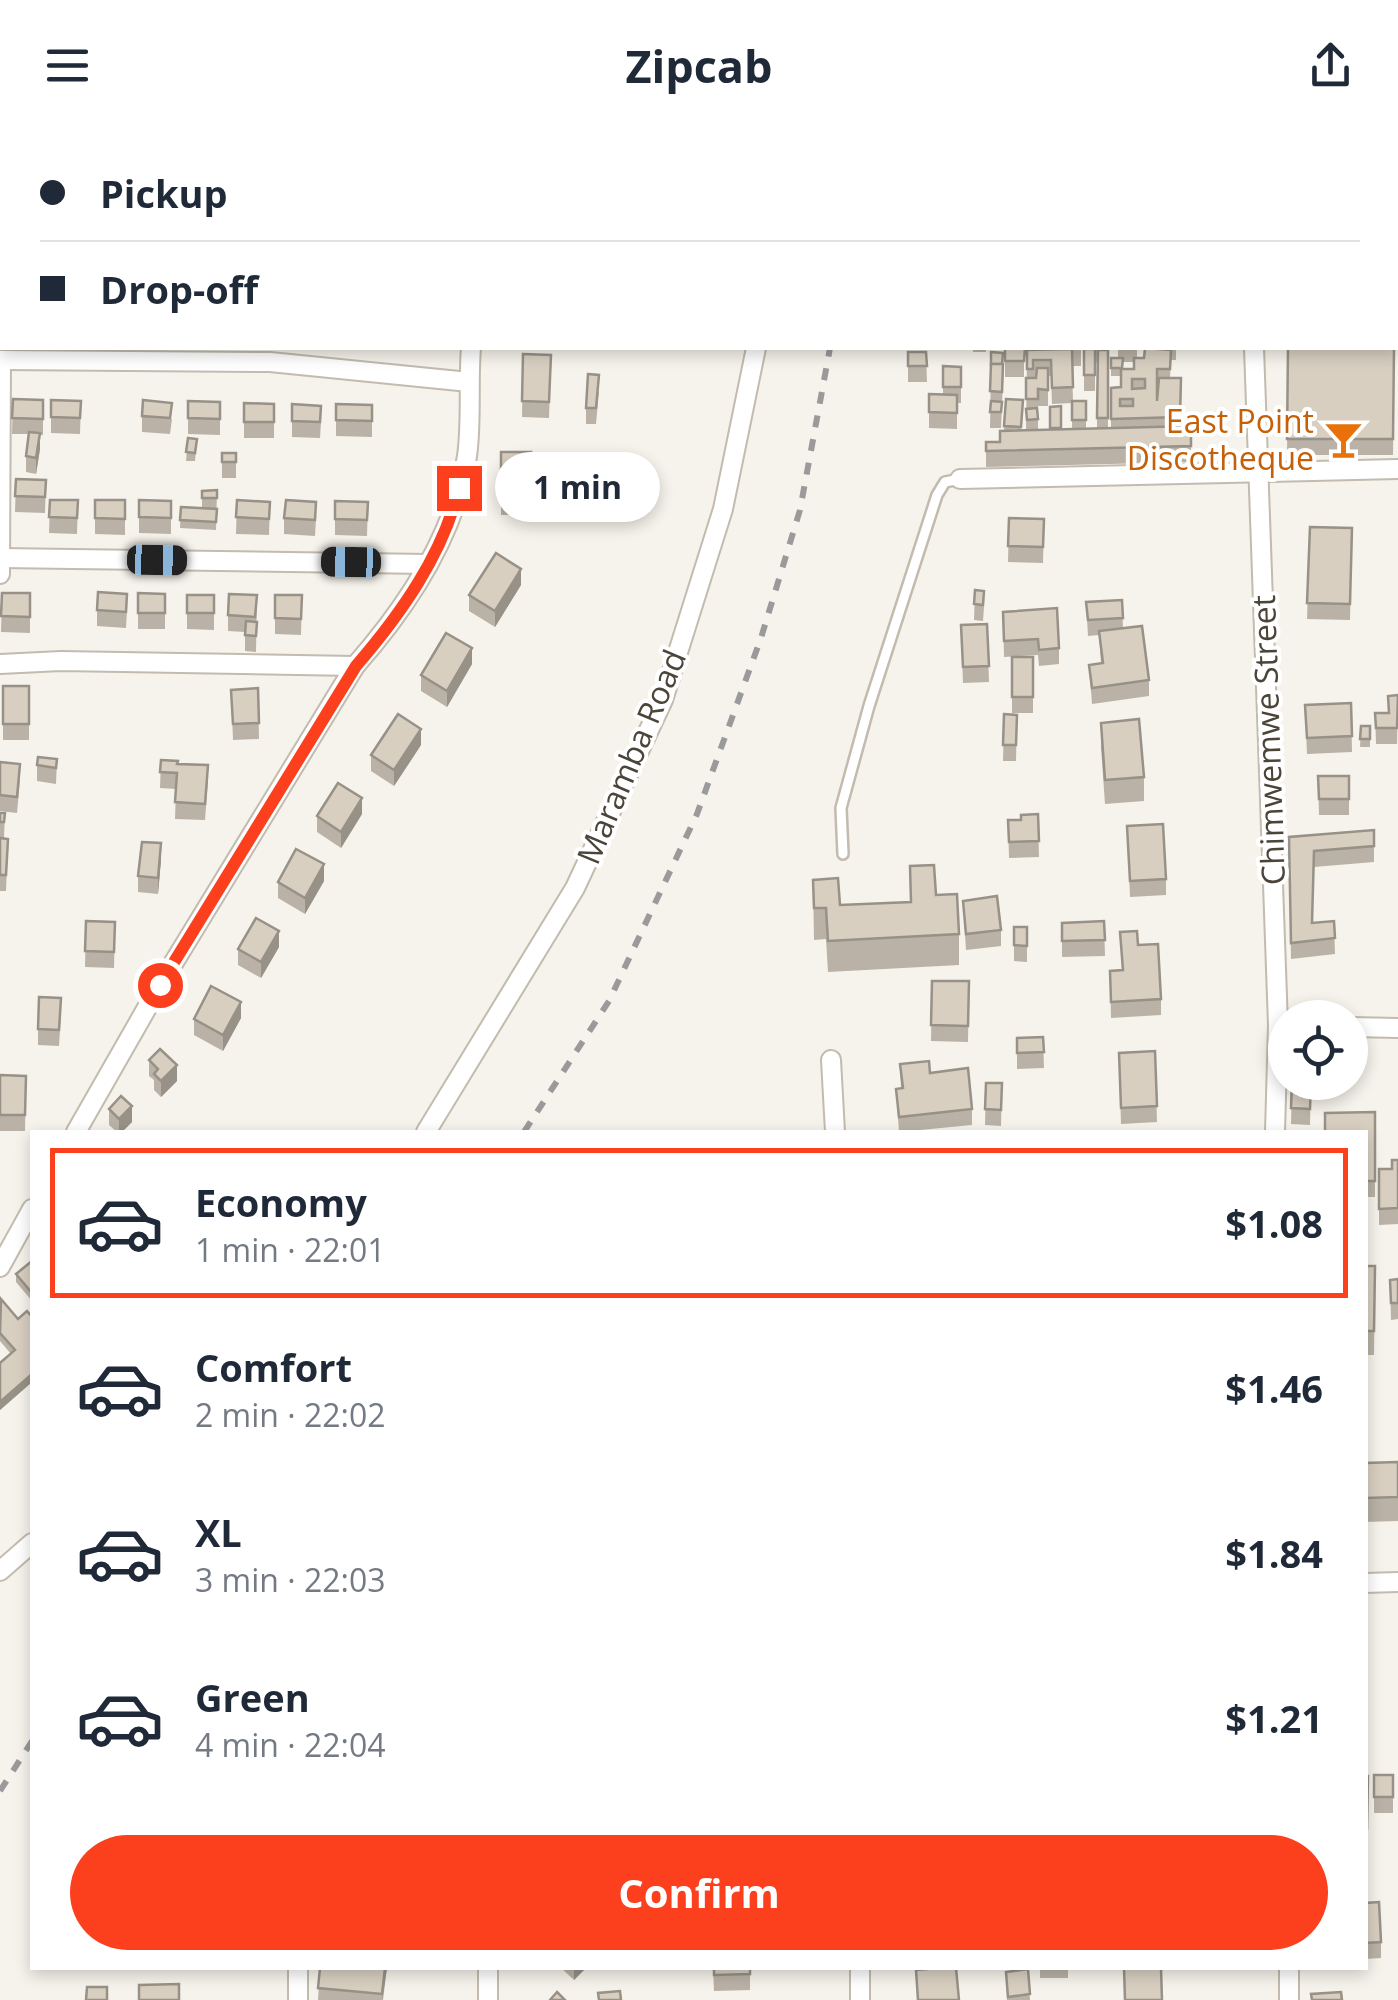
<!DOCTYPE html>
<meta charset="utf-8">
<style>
body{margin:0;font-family:"Open Sans",sans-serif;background:#f6f6f7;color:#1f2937;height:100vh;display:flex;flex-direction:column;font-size:38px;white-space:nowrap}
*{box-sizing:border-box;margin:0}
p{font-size:32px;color:#747a83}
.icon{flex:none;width:55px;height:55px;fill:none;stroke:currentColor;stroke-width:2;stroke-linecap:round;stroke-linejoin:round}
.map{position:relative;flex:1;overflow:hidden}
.drawer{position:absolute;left:30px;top:1000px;width:1338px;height:840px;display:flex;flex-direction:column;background:#fff;border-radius:0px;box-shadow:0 5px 15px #0003}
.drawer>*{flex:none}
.top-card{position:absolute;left:0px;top:0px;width:1400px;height:220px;box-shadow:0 5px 15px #0003;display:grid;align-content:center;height:220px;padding:0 40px;background:#fff}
.controls{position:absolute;left:1268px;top:870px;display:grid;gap:20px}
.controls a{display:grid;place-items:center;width:100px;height:100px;border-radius:50%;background:#fff;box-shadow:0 5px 15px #0003;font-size:50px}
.end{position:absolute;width:45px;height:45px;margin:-22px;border:12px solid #fc3f1d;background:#fff;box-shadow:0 0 0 5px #fff}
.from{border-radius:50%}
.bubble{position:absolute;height:70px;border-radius:35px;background:#fff;box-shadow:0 5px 15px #0003;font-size:32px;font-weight:700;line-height:70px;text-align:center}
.car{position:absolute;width:30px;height:60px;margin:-30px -15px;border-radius:12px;box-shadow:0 0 8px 2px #0007;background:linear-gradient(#222 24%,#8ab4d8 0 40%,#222 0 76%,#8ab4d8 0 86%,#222 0)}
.top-card b{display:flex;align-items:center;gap:35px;height:95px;font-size:38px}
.top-card b+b{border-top:2px solid #e0e1e3}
.top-card i{width:25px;height:25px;background:#1f2937}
ul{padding:18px 0 0;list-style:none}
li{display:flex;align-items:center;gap:30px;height:150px;margin:0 20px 15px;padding:0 20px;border:5px solid transparent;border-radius:0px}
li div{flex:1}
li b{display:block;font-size:38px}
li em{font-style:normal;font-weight:700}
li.active{border-color:#fc3f1d}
li>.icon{width:90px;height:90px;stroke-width:1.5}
.button{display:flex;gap:20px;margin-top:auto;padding:20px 40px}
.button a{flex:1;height:115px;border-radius:60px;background:#fc3f1d;color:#fff;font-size:40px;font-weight:700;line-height:115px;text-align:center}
header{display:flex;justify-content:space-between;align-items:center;height:130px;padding:0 40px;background:#fff;font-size:45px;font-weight:700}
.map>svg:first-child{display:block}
</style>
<header><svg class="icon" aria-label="menu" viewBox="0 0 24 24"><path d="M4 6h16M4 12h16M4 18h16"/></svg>Zipcab<svg class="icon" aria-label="share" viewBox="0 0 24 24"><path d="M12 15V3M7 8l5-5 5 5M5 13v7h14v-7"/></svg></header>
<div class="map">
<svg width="1398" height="1870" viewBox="0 0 1398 1870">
<rect width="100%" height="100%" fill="#f6f3ec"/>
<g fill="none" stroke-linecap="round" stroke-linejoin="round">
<defs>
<path id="lane" d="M843 724 841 678 869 576 937 365 945 352 960 349"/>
<g id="street">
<path d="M1245 0V2"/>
<path d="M475 2 476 0"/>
<path d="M771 2V0"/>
<path d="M0 43H2"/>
<path d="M1254 218 1278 895 1275 1002"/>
<path d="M0 230 270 232 469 252"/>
<path d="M960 349 1398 339"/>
<path d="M0 428 428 434"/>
<path d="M0 444 1 230"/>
<path d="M0 534 61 531 355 536"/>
<path d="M1350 897 1398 898"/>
<path d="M831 930 835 1002"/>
<path d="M76 1002 160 855 355 536C407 477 455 406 467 326 472 291 468 253 471 218"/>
<path d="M426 1002 575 758 663 570 723 379 756 218"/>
<path d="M0 1137 32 1079"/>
<path d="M0 1441 32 1413"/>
<path d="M1365 1453 1398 1452"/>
<path d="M1289 1838V1870"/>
<path d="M298 1870V1838"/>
<path d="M488 1870V1838"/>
<path d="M860 1870V1838"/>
</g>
</defs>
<use href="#lane" stroke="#c2bbae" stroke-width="14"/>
<use href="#street" stroke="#c2bbae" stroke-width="22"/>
<use href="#lane" stroke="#fff" stroke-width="9"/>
<use href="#street" stroke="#fff" stroke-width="18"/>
<g stroke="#9a9a9a" stroke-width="6" stroke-dasharray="12 12" stroke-linecap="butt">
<path d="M861 2 862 0"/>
<path d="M524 1002 609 871 697 684 761 508 800 380 830 218"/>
<path d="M0 1661 32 1611"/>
</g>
</g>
<g fill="#bab2a6" fill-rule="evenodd">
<path d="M0 0 2 2V31H0Z"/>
<rect x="504" y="0" width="30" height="2"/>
<rect x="568" y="0" width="22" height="2"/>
<path d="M1274 0H1398V12V2H1274Z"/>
<rect x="973" y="218" width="13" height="4"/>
<path d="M1005 218H1039V219H1052V218H1081V236H1073L1072 234 1073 271H1086V299H1097V233H1095V261H1084V219L1105 218V220H1108V299L1111 298V258L1121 257V246H1111V228H1118V218H1137V228H1144L1156 218H1176V230H1171L1170 248H1181L1180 297 1191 296V332L986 337V312H1000L1004 301 1006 269 1023 270 1021 301H1026L1027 226H1024V247H1005ZM1122 232H1134V239H1122ZM1048 246H1051L1052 274 1072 273V299L1061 300 1050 277V300H1038V276H1048Z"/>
<path d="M1288 218H1394L1393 325H1287Z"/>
<path d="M908 222H926L927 252H908Z"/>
<path d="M523 224 551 225 549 288 522 287Z"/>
<path d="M943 236 961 237V273H957V299L929 298V264L943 265Z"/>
<path d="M991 236 1003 250 1001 298H990Z"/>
<path d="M599 261 596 294H586V278Z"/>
<path d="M13 269 43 270V305H40V319L36 344 26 342V326L29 304H12Z"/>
<path d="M51 270 81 271 80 304 51 303Z"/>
<path d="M188 271 220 272V305L188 304Z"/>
<path d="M244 273 274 274V308H244Z"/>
<path d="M292 274 321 292 320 308 292 307Z"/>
<path d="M336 274 372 275V307L336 306Z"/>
<path d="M142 286 172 289 170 304 142 302Z"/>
<path d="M188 308 197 309 195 331H186Z"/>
<rect x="501" y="322" width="30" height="63"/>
<rect x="222" y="323" width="14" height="25"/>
<path d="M16 349 46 350 45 383 15 382Z"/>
<path d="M217 360 216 400 180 398 181 377 202 378V361Z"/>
<path d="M50 370H78L77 404 49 403Z"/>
<path d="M95 370H125V405L95 404Z"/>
<path d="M139 370 171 371V404L139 403Z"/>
<path d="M237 370 270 372 269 405 236 404Z"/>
<path d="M335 371 368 372 367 406 335 405Z"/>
<path d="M284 388H316L315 406 284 404Z"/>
<path d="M1009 388 1044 389 1043 433 1008 432Z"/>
<path d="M1310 397 1352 398 1350 490 1307 489Z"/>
<path d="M521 455 495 497 469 481V465Z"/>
<path d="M975 460 984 477 983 491 974 490Z"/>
<path d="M2 463H30V503L1 502Z"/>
<path d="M138 463 165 464V499H138Z"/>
<path d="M187 465H214V500L187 499Z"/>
<path d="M257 465 256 522 245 521V502L228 501V485Z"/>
<path d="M275 465H302L301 505 275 504Z"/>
<path d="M1122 470 1123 498 1149 550V566L1092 574 1089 535 1101 533 1099 505 1088 506 1086 472Z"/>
<path d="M97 480H127L126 498 97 496Z"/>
<path d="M1003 482 1059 518V534L1039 536 1038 525 1004 527Z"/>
<path d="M987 494 989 552 963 553 961 495Z"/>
<rect x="1012" y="527" width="21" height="56"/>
<path d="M472 534 447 577 421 561V545Z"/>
<rect x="3" y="556" width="26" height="54"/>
<path d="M258 558 259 609 233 610 231 560Z"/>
<path d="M1398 565 1397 614H1376L1375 583H1388Z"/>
<path d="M1351 573 1352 622 1307 624 1305 575Z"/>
<path d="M1004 584 1017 585 1016 631H1003Z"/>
<path d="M1101 593 1144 647V671L1105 674 1101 617Z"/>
<path d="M1361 596H1370V617H1360Z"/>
<path d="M421 615 394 656 371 641V625Z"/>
<path d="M57 629 56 654 37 651V635Z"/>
<path d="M161 630 177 634 208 651 205 690 175 689 176 659 160 658Z"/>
<path d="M0 632 20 650 17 683 0 681Z"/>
<path d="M1318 646H1349V685H1319Z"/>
<path d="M0 683H5L4 708H0Z"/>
<path d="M362 684 341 718 317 702V686Z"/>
<path d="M1038 684 1039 727 1009 728 1008 690H1021Z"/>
<path d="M1127 696 1166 749V765L1130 767Z"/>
<path d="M1374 700V732L1314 737 1312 793 1334 791 1335 824 1291 829 1289 707Z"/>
<path d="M0 708 8 709 6 761H0Z"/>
<path d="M161 729 158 764 138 762V746Z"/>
<path d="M910 736 936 765 959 804V835L828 842 826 809 814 810 813 750 840 775 910 772Z"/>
<path d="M324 751 305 784 278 768V752Z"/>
<path d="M963 771 1001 800V816L966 820Z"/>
<path d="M86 791 115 792 114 838 85 837Z"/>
<path d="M1104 791 1105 826 1062 827V793Z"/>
<path d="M1014 797H1027V832L1014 831Z"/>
<path d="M1120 802 1138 815 1161 869V885L1111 888 1110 841 1122 840Z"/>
<path d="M279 817 261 848 238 835V819Z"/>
<path d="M932 851H969L968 912 931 911Z"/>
<path d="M61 884 59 916 38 915V899Z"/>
<path d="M241 888 223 921 194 905V889Z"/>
<path d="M1043 907 1044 938 1017 939V908Z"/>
<path d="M1155 921 1157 992 1121 994 1119 923Z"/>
<path d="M149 930 177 951 161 967 154 960V950L149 946Z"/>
<path d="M900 934 930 943 972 979V995L899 1002 896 959 901 958Z"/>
<path d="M0 945 26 946 25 1001H0Z"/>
<path d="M1292 952H1311L1310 995 1291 994Z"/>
<path d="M986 953H1002L1001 996 985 995Z"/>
<path d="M109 979 132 992 122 1002H117L109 995Z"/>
<path d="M1375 982V1067H1365V1002Z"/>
<path d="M1398 1030V1094L1379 1095V1039H1392Z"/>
<path d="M32 1131V1171L16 1152V1144Z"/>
<path d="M1365 1136H1375L1374 1225H1365Z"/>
<path d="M1398 1149V1189L1391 1190 1390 1150Z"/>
<path d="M0 1170 18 1189 32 1252 0 1280V1233L11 1224 0 1211Z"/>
<path d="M1398 1332V1391L1365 1392V1333Z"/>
<rect x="1374" y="1645" width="19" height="38"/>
<path d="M1365 1646H1368L1367 1715H1365Z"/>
<path d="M1365 1773 1381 1812V1828L1365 1829Z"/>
<path d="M320 1838H387L383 1870H318Z"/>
<path d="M561 1838H586L574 1850Z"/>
<path d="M713 1838H750V1860L714 1861Z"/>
<rect x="1040" y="1838" width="28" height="10"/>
<path d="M1028 1839 1030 1870H1007L1006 1842Z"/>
</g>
<g fill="#979187">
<path d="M40 303V319L36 344V328Z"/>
<path d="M521 439V455L495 497V481Z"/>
<path d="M472 518V534L447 577V561Z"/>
<path d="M421 599V615L394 656V640Z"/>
<path d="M362 668V684L341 718V702Z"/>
<path d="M161 713V729L158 764V748Z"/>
<path d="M324 734V751L305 784V768Z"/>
<path d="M279 801V817L261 848V832Z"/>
<path d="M241 872V888L223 921V905Z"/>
<path d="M177 935V951L161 967V951Z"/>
<path d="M132 976V992L122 1002H119V989Z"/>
<path d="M32 1244V1252L0 1280V1272Z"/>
<path d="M385 1838H387L382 1870V1864Z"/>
<path d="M574 1838H586L574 1850Z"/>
</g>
<g fill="#d8cfc1" stroke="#979187" stroke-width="2.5" fill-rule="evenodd">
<path d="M0 0H16V2H2V15H0Z"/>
<rect x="50" y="0" width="25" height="2"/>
<rect x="136" y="0" width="26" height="2"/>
<rect x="202" y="0" width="26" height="2"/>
<rect x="287" y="0" width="27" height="2"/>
<rect x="355" y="0" width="26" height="2"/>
<rect x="993" y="0" width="90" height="2"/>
<rect x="1160" y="0" width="60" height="2"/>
<path d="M1005 218H1025L1024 231H1005Z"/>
<path d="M1145 218 1171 220 1170 239H1157V271L1159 248H1181L1180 287 1111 289V258L1121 257V239H1134V228H1144ZM1132 249H1145V258L1132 259ZM1120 269H1133V276H1120Z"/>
<path d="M1288 218H1394L1393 309H1287Z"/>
<path d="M1072 219 1073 257 1052 258 1051 230H1033V239H1027V220Z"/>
<rect x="1084" y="219" width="11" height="26"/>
<path d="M1098 220H1108V288H1097Z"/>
<path d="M908 222H926L927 236H908Z"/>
<path d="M991 222 1003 223 1002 234H991V236Z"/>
<path d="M523 224 551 225 549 272 522 271Z"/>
<path d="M1111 228H1123L1122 238H1111Z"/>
<path d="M991 234H1003L1002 262 990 261Z"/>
<path d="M943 236 961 237V257H943Z"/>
<path d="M1037 238H1048V260L1038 259V269H1026V248H1036Z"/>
<path d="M588 244 599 245 596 278H586Z"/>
<path d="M929 264 957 265V283L929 282Z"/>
<path d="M13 269 43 270V289L12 288Z"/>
<path d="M1006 269 1023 270 1021 297 1004 296Z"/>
<path d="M51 270 81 271 80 288 51 287Z"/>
<path d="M143 270 172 273 170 288 142 286Z"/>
<path d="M188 271 220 272V289L188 288Z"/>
<path d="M991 271 1002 272 1001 282H990Z"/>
<rect x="1072" y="271" width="14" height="19"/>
<path d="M244 273 274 274V292H244Z"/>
<path d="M292 274 321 276 320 292 292 291Z"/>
<path d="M336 274 372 275V291L336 290Z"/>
<path d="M1061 276V298H1050V277Z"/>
<path d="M1037 278 1038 289 1027 290 1026 279Z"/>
<path d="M1191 296V316L986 321V312H1000V301Z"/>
<path d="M29 302 40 303 36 328 26 326Z"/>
<path d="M188 308 197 309 195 323 186 322Z"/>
<rect x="501" y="322" width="30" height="47"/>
<rect x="222" y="323" width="14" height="9"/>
<path d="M16 349 46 350 45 367 15 366Z"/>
<path d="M217 360V368H202V361Z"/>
<path d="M50 370H78L77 388 49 387Z"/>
<path d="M95 370H125V389L95 388Z"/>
<path d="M139 370 171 371V388L139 387Z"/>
<path d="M237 370 270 372 269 389 236 387Z"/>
<path d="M286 370 316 372 315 390 284 388Z"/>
<path d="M335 371 368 372 367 390 335 389Z"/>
<path d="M181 377 217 379 216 392 180 390Z"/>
<path d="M1009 388 1044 389 1043 417 1008 416Z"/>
<path d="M1310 397 1352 398 1350 474 1307 473Z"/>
<path d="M496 423 521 439 495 481 469 465Z"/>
<path d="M975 460 984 461 983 475 974 474Z"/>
<path d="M98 462 127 464 126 482 97 480Z"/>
<path d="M2 463H30V487L1 486Z"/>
<path d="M138 463 165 464V483H138Z"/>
<path d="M229 464 257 465 255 487 228 485Z"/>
<rect x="187" y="465" width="27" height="18"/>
<path d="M275 465H302L301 489 275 488Z"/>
<path d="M1122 470 1123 488 1088 490 1086 472Z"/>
<path d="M1057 478 1059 518 1039 520 1038 509 1004 511 1003 482Z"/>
<path d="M246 491 257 492 256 506 245 505Z"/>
<path d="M987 494 989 536 963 537 961 495Z"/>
<path d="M1142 496 1149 550 1092 558 1089 535 1103 533 1099 501Z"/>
<path d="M446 503 472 518 447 561 421 545Z"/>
<rect x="1012" y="527" width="21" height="40"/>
<rect x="3" y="556" width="26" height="38"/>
<path d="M258 558 259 593 233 594 231 560Z"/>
<path d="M1398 565 1397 598H1376L1375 583H1389L1388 566Z"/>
<path d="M1351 573 1352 606 1307 608 1305 575Z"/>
<path d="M398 584 421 599 394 640 371 625Z"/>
<path d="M1004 584 1017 585 1016 615H1003Z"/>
<path d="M1139 589 1144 647 1105 650 1101 593Z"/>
<path d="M1361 596H1370V609H1360Z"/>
<path d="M38 627 57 629 56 638 37 635Z"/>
<path d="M161 630 178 631 177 634 208 635 205 674 175 672 177 643 160 642Z"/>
<path d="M0 632 20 634 17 667 0 665Z"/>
<path d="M1318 646H1349V669H1319Z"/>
<path d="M338 653 362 668 341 702 317 686Z"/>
<path d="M0 683H5L4 692H0Z"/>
<path d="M1038 684 1039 711 1009 712 1008 690H1021V685Z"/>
<path d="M1163 694 1166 749 1130 751 1127 696Z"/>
<path d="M1374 700V716L1314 721 1312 793 1334 791 1335 808 1291 813 1289 707Z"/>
<path d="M0 708 8 709 6 745H0Z"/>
<path d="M142 712 161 713 158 748 138 746Z"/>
<path d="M296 719 324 734 305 768 278 752Z"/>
<path d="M934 735 936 765 957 764 959 804 828 811 826 778H814L813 750 838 748 840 775 911 772 910 736Z"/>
<path d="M997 766 1001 800 966 804 963 771Z"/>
<path d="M256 788 279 801 261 832 238 819Z"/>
<path d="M86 791 115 792 114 822 85 821Z"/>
<path d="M1104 791 1105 810 1062 811V793Z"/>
<path d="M1014 797H1027V816L1014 815Z"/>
<path d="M1137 801 1138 815 1158 814 1161 869 1111 872 1110 841 1123 840 1120 802Z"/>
<path d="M932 851H969L968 896 931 895Z"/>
<path d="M211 856 241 872 223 905 194 889Z"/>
<path d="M39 867 61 868 59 900 38 899Z"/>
<path d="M1043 907 1044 922 1017 923V908Z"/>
<path d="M160 919 177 935 161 951 154 944 158 939 149 930Z"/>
<path d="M1155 921 1157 976 1121 978 1119 923Z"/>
<path d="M929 931 930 943 968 938 972 979 899 987 896 959 903 958 900 934Z"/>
<path d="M0 945 26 946 25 985H0Z"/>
<path d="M1292 952H1311L1310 979 1291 978Z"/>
<path d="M986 953H1002L1001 980 985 979Z"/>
<path d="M121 966 132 976 119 989 109 979Z"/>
<path d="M1375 982V1051H1365V1002H1325V983Z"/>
<path d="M1392 1030H1398V1078L1379 1079V1039H1392Z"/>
<path d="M32 1131V1163L16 1144Z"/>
<path d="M1365 1136H1375L1374 1201H1365Z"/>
<path d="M1398 1149V1173H1391L1390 1150Z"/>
<path d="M1 1169 18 1189 27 1181 32 1187V1244L0 1272V1233L15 1220 0 1203Z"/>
<path d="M1398 1332V1367L1365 1368V1333Z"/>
<rect x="1374" y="1645" width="19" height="22"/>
<path d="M1365 1646H1368L1367 1699H1365Z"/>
<path d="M1379 1772 1381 1812 1365 1813V1773Z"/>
<path d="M320 1838H385L382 1864 318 1858Z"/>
<path d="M714 1838H750V1844L714 1845Z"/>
<path d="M939 1838H956L959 1870H918L916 1840Z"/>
<path d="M1124 1838H1161L1162 1870H1125Z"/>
<path d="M1028 1839 1030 1864 1008 1867 1006 1842Z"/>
<path d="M179 1854V1870H139V1855Z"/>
<path d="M87 1857H107V1870H86Z"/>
<path d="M620 1861 621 1870H599L598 1863Z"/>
<path d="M557 1862 565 1870H550Z"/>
<path d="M1341 1862 1342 1870H1312L1311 1864Z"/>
</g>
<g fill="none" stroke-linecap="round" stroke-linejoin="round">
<path stroke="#fc3f1d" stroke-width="12" d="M160 855 356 536C400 485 443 425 459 358"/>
</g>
<defs>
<symbol id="bar-bare" viewBox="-9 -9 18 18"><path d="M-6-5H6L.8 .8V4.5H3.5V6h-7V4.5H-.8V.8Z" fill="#e8710a" stroke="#fff" stroke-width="2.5" paint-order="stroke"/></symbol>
</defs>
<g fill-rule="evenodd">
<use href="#bar-bare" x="1316" y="282" width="55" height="55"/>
</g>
<g text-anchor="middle" stroke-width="8" stroke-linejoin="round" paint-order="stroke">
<g font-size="32" fill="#c56008" stroke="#fff" text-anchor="end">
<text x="1314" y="303">East Point<tspan x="1314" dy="37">Discotheque</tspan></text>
</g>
<g font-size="32" fill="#4b4439" stroke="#fff">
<text transform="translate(1269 610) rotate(-92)" y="11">Chimwemwe Street</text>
<text transform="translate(632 627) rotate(-67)" y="11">Maramba Road</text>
</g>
</g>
</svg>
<div class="controls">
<a><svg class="icon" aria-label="locate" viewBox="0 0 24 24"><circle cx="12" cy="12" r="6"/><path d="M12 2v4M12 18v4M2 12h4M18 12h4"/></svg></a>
</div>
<i class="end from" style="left:160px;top:855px"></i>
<i class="end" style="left:459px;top:358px"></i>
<div class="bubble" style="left:495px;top:322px;width:165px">1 min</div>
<i class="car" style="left:157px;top:430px;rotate:91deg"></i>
<i class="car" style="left:351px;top:432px;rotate:271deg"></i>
<div class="top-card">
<b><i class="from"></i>Pickup</b>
<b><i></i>Drop-off</b>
</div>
<section class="drawer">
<ul>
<li class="active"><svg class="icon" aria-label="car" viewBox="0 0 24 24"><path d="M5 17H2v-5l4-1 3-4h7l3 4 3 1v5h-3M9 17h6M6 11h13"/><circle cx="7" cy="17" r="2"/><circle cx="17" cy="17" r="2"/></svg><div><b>Economy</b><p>1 min · 22:01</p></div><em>$1.08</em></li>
<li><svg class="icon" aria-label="car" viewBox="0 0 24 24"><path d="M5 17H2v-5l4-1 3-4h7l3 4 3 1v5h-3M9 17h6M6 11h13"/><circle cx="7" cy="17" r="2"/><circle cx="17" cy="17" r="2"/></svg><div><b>Comfort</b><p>2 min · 22:02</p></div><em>$1.46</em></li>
<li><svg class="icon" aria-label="car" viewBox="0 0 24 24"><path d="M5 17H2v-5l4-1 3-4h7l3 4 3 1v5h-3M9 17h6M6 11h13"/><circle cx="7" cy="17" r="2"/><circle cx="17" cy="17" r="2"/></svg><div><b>XL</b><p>3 min · 22:03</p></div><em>$1.84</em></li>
<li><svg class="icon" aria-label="car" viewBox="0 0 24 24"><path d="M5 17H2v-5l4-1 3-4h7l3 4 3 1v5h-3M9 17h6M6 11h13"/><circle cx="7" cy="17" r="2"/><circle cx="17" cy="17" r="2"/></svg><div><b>Green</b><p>4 min · 22:04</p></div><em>$1.21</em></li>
</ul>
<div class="button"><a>Confirm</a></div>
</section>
</div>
